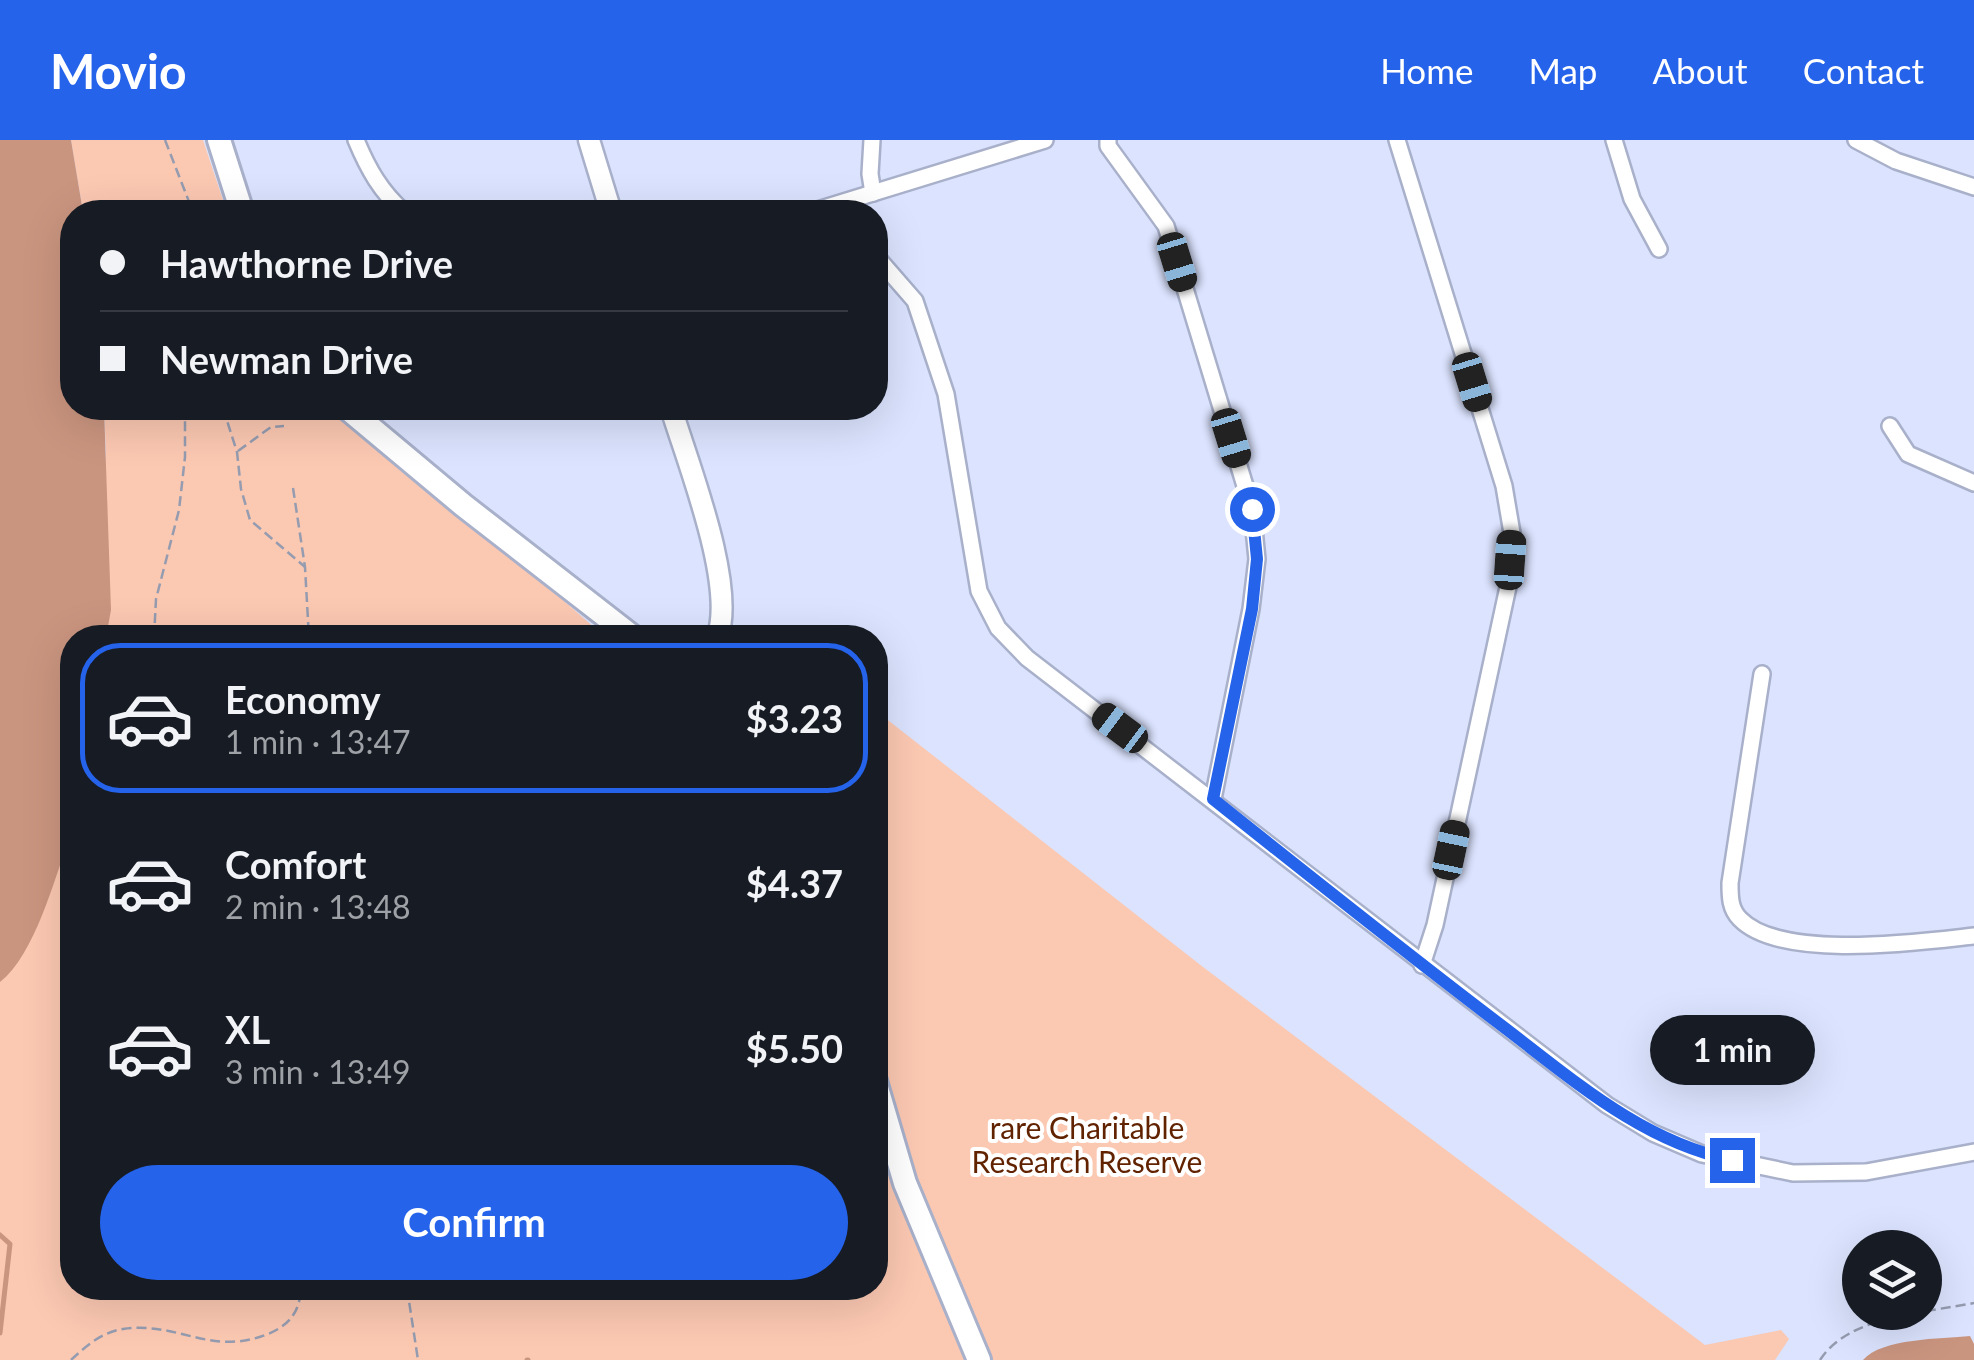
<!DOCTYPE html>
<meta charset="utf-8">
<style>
body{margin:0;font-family:Lato,sans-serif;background:#242831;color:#f1f3f6;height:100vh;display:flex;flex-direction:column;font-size:38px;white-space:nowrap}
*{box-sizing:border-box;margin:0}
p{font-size:32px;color:#9ea1a6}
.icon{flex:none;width:55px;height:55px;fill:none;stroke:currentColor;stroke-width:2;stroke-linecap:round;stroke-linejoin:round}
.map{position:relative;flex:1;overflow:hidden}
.panel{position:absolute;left:60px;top:485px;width:828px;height:675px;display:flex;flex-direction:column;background:#171b24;border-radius:40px;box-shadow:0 10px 40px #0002}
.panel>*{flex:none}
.hud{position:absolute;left:60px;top:60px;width:828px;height:220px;border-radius:40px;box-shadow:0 10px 40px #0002;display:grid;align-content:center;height:220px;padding:0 40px;background:#171b24}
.fabs{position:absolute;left:1842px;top:1090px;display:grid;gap:20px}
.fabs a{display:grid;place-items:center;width:100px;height:100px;border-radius:50%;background:#171b24;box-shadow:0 10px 40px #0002;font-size:50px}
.end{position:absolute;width:45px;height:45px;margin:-22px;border:12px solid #2563eb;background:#fff;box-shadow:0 0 0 5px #fff}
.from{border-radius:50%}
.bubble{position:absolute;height:70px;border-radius:35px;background:#171b24;box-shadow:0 10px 40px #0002;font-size:32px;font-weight:700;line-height:70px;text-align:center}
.car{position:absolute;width:30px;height:60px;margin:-30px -15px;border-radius:12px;box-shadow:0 0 8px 2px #0007;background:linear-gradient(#222 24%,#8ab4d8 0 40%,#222 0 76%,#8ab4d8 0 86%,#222 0)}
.hud b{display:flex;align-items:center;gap:35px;height:95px;font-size:38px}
.hud b+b{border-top:2px solid #363941}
.hud i{width:25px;height:25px;background:#f1f3f6}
ul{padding:18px 0 0;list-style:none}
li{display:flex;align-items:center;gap:30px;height:150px;margin:0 20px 15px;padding:0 20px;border:5px solid transparent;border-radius:40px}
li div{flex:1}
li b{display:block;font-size:38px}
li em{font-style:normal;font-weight:700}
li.on{border-color:#2563eb}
li>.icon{width:90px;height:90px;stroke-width:1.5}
.cta{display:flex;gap:20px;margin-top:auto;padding:20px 40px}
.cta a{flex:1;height:115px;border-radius:60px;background:#2563eb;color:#fff;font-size:40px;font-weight:700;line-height:115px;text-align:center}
header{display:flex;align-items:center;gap:60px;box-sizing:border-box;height:140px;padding:0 50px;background:#2563eb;color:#fff}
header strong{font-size:48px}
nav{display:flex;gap:55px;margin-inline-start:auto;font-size:35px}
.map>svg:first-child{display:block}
</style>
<header>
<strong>Movio</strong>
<nav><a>Home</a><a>Map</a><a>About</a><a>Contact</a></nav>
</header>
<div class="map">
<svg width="1974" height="1220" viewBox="0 0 1974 1220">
<rect width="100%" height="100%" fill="#dbe3fe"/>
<g fill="#fbc8b2">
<path d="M71 0H203L227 72H83Z"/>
<path d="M104 268H345L605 497 98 498 106 313Z"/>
<path d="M875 570 1203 827 1705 1205 1781 1190 1789 1199 1775 1220H0V721L72 620V1148H875Z"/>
</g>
<g fill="#ca957f">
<path d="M0 0H71L83 72H72V268H104L111 470 106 497 72 498V682L70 697C54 739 35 815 0 842Z"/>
<path d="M1970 1196 1974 1204V1220H1863C1882 1198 1941 1199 1970 1196Z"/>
</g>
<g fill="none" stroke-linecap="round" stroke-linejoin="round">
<g stroke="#ca957f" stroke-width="5">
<path d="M0 1095 10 1104 0 1193"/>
<path d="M527 1220H528"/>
</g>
<defs>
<g id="minor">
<path d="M356 0C368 29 381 52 404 72"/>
<path d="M872 0 870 34 873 53"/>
<path d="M1108 0V6L1166 86 1252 369 1257 419 1251 469 1213 659"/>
<path d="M1397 0 1504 346 1512 393 1508 447 1435 785 1422 825"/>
<path d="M1614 0 1632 59 1659 109"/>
<path d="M1856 0 1896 21 1974 47"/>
<path d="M811 72 1045 0"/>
<path d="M875 115 915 161 946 254 979 451 998 488 1027 518 1607 965 1653 993 1702 1014 1793 1033 1866 1032 1974 1012"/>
<path d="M1890 286 1908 314 1974 343"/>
<path d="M1762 534 1730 743C1730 757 1730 769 1740 779 1781 821 1919 802 1974 796"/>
</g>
<g id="tertiary">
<path d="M589 0 611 72"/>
<path d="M671 268C687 321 737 446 717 498"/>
</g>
<g id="secondary">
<path d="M219 0 242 72"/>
<path d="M347 268 463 365 634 498"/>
<path d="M875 941 905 1043 979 1220"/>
</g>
</defs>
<use href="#minor" stroke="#a8b0ca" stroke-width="20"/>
<use href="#tertiary" stroke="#a8b0ca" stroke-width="25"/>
<use href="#secondary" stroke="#a8b0ca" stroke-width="28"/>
<g stroke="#959cb0" stroke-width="2.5" stroke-dasharray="10 5" stroke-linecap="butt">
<path d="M165 0 193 72"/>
<path d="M223 268 237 312 241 349 250 380 305 427"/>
<path d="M238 311 271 287 284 286"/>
<path d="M293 348 305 427 309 498"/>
<path d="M154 498 156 459 179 370 185 317V268"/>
<path d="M407 1148 418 1220"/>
<path d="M71 1220C86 1206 102 1192 123 1189 179 1181 210 1217 268 1194 290 1185 300 1171 301 1148"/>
<path d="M1820 1220C1849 1175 1925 1173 1974 1163"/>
</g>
<use href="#minor" stroke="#fff" stroke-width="15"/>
<use href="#tertiary" stroke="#fff" stroke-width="20"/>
<use href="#secondary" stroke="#fff" stroke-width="22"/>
</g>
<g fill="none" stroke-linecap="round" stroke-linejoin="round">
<path stroke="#2563eb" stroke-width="12" d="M1252 369 1257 419 1252 469 1213 659C1307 734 1401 809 1497 882 1570 937 1640 1001 1732 1020"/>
</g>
<g text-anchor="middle" stroke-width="8" stroke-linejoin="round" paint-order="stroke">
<g font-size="30" fill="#612200" stroke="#fff">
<text x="1087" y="999">rare Charitable<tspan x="1087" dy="34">Research Reserve</tspan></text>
</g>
</g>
</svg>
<div class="fabs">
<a><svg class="icon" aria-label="layers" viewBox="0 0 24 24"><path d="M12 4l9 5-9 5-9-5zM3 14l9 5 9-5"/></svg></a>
</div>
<i class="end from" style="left:1252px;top:369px"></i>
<i class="end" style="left:1732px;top:1020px"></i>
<div class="bubble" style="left:1650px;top:875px;width:165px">1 min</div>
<i class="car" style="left:1177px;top:122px;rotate:163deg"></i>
<i class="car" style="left:1472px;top:242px;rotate:163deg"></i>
<i class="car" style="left:1231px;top:298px;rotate:163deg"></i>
<i class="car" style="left:1510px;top:420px;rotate:4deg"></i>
<i class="car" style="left:1120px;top:588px;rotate:307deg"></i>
<i class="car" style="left:1451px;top:710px;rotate:12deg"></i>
<div class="hud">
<b><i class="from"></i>Hawthorne Drive</b>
<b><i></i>Newman Drive</b>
</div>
<section class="panel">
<ul>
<li class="on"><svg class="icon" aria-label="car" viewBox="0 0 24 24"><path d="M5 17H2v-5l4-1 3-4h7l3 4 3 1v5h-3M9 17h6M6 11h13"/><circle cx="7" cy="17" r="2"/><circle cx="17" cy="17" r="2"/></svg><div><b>Economy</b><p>1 min · 13:47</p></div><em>$3.23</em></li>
<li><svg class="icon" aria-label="car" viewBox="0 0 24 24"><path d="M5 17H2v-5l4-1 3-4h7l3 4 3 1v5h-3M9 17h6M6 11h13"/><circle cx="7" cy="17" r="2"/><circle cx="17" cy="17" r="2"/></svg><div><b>Comfort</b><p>2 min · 13:48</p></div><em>$4.37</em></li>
<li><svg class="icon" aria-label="car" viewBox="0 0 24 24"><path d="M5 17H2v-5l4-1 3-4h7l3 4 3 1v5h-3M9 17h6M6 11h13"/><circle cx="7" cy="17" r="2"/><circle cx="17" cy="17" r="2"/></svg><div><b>XL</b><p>3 min · 13:49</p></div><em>$5.50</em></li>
</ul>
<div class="cta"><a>Confirm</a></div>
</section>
</div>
